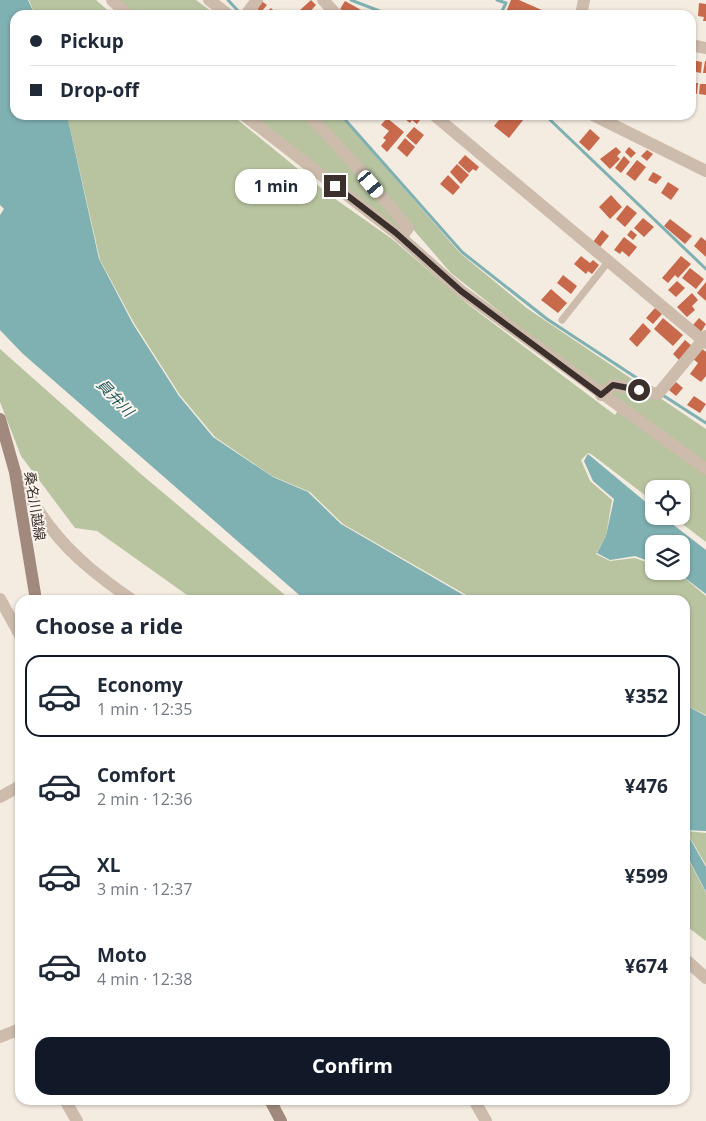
<!DOCTYPE html>
<meta charset="utf-8">
<style>
body{margin:0;font-family:"Open Sans","Noto Sans JP",sans-serif;background:#f2f2f3;color:#1f2937;height:100vh;display:flex;flex-direction:column;font-size:19px;white-space:nowrap}
*{box-sizing:border-box;margin:0}
p{font-size:16px;color:#747a83}
.icon{flex:none;width:28px;height:28px;fill:none;stroke:currentColor;stroke-width:2;stroke-linecap:round;stroke-linejoin:round}
.map{position:relative;flex:1;overflow:hidden}
.drawer{position:absolute;left:15px;top:595px;width:675px;height:510px;display:flex;flex-direction:column;background:#fff;border-radius:15px;box-shadow:0 1px 4px #0004}
.drawer>*{flex:none}
.banner{position:absolute;left:10px;top:10px;width:686px;height:110px;border-radius:15px;box-shadow:0 1px 4px #0004;display:grid;align-content:center;height:110px;padding:0 20px;background:#fff}
.fabs{position:absolute;left:645px;top:480px;display:grid;gap:10px}
.fabs a{display:grid;place-items:center;width:45px;height:45px;border-radius:10px;background:#fff;box-shadow:0 1px 4px #0004;font-size:25px}
.end{position:absolute;width:22px;height:22px;margin:-11px;border:6px solid #3b302b;background:#fff;box-shadow:0 0 0 2px #fff}
.from{border-radius:50%}
.bubble{position:absolute;height:35px;border-radius:15px;background:#fff;box-shadow:0 1px 4px #0004;font-size:16px;font-weight:700;line-height:35px;text-align:center}
.car{position:absolute;width:15px;height:30px;margin:-15px -8px;border-radius:6px;box-shadow:0 0 4px 1px #0007;background:linear-gradient(#fff 24%,#345 0 40%,#fff 0 76%,#345 0 86%,#fff 0)}
.banner b{display:flex;align-items:center;gap:18px;height:48px;font-size:19px}
.banner b+b{border-top:1px solid #e0e1e3}
.banner i{width:12px;height:12px;background:#1f2937}
ul{padding:0;list-style:none}
li{display:flex;align-items:center;gap:15px;height:82px;margin:0 10px 8px;padding:0 10px;border:2px solid transparent;border-radius:15px}
li div{flex:1}
li b{display:block;font-size:19px}
li em{font-style:normal;font-weight:700}
li.selected{border-color:#111827}
li>.icon{width:45px;height:45px;stroke-width:1.5}
h2{padding:0 20px;font-size:22px;line-height:60px}
.cta{display:flex;gap:10px;margin-top:auto;padding:10px 20px}
.cta a{flex:1;height:58px;border-radius:15px;background:#111827;color:#fff;font-size:20px;font-weight:700;line-height:58px;text-align:center}
.map>svg:first-child{display:block}
</style>
<div class="map">
<svg width="706" height="1121" viewBox="0 0 706 1121">
<rect width="100%" height="100%" fill="#f4ebe1"/>
<g fill="#b8c4a0">
<path d="M29 0H96L113 15H35Z"/>
<path d="M116 0H196L216 15H133Z"/>
<path d="M67 115H232L331 196 392 239 469 305 615 415 620 407 451 273 314 115H340L460 253 528 309 706 429V542L672 516H681V489H654V502L591 454 588 453 581 460 590 481 612 500 606 536 596 554 610 561 635 558 654 565V571C682 571 685 579 706 596V715L685 705V600H475L343 524 310 492 272 476 215 437 180 395 134 323 100 260Z"/>
<path d="M252 115H303L344 158 405 228 401 235Z"/>
<path d="M0 349 142 475 291 600H194L97 531 75 528 21 456 0 402Z"/>
<path d="M686 831 706 833V865Z"/>
<path d="M685 853 706 893V941L685 925Z"/>
</g>
<g fill="#7fb0b2">
<path d="M0 0H28L35 15H15V115H67L99 259 133 324 179 396 213 437 273 477 308 492 341 524 472 600H305L22 353 0 330V215L4 209 0 205Z"/>
<path d="M588 454 654 509V516H662L706 550V594L676 571H681V544H654V563L635 556 610 560 597 553 606 536 614 499 593 481 584 461Z"/>
<path d="M685 705 706 716V831L685 830 706 867V892L685 852Z"/>
</g>
<g fill="none" stroke-linecap="round" stroke-linejoin="round">
<g stroke="#7fb0b2" stroke-width="3">
<path d="M228 0 239 12"/>
<path d="M351 0 390 15"/>
<path d="M497 0 506 3 500 15"/>
<path d="M341 115 462 252 547 319 652 388"/>
<path d="M545 115 706 269"/>
<path d="M661 394 706 423"/>
</g>
</g>
<g fill="#c8694b">
<path d="M260 0 267 5 261 12 255 7Z"/>
<path d="M311 0 316 5 307 15H303L299 11Z"/>
<path d="M511 0H519L544 11 543 15H513L506 12Z"/>
<path d="M345 1 363 11 361 15H352L340 9Z"/>
<path d="M699 3 706 4V21H703L704 17 698 16Z"/>
<path d="M271 8 278 15 264 14Z"/>
<path d="M691 60 702 62 701 73 691 71Z"/>
<path d="M705 61H706V73H703Z"/>
<path d="M691 83H698L697 94 691 93Z"/>
<path d="M700 84H706V95L699 94Z"/>
<path d="M400 115H422L423 116 417 124 412 120 410 123Z"/>
<path d="M503 115H527L509 138 494 126Z"/>
<path d="M387 118 404 132 387 152 381 146 386 140 383 138 389 131 381 125Z"/>
<path d="M414 127 424 135 416 145 406 136Z"/>
<path d="M590 129 600 138 589 151 579 142Z"/>
<path d="M405 138 415 147 407 157 397 148Z"/>
<path d="M616 147 621 152 617 156 620 159 610 169 600 159Z"/>
<path d="M629 147 636 153 631 158 625 152Z"/>
<path d="M647 150 653 154 647 161 641 156Z"/>
<path d="M465 155 479 167 476 171 473 169 469 173 458 163Z"/>
<path d="M624 156 630 162 621 173 615 168Z"/>
<path d="M637 160 646 167 635 181 626 174Z"/>
<path d="M457 164 469 175 461 184 450 172Z"/>
<path d="M653 172 662 177 656 184 648 180Z"/>
<path d="M448 175 460 187 453 195 440 184Z"/>
<path d="M668 182 679 189 671 200 661 193Z"/>
<path d="M611 195 622 207 610 219 599 207Z"/>
<path d="M627 205 637 213 625 227 616 219Z"/>
<path d="M643 218 654 227 644 237 634 228Z"/>
<path d="M670 219 692 236 685 244 664 226Z"/>
<path d="M602 230 609 236 600 247 593 242Z"/>
<path d="M631 230 637 235 633 240 627 235Z"/>
<path d="M624 237 637 247 629 257 622 251 620 254 614 250Z"/>
<path d="M701 237 706 241V257L694 246Z"/>
<path d="M581 256 590 263 593 260 599 265 592 274 588 271 586 274 574 264Z"/>
<path d="M681 256 691 264 678 278 675 275 668 283 662 278Z"/>
<path d="M690 268 704 279 696 289 682 278Z"/>
<path d="M563 275 577 286 571 294 557 283Z"/>
<path d="M677 281 685 288 676 297 668 290Z"/>
<path d="M706 282V301L697 293Z"/>
<path d="M551 289 567 303 558 313 541 300Z"/>
<path d="M692 293 698 300 692 306 695 310 687 317 677 307Z"/>
<path d="M655 308 662 314 653 324 646 318Z"/>
<path d="M663 318 683 335 673 346 654 329Z"/>
<path d="M699 318 706 324 701 332 693 325Z"/>
<path d="M643 323 651 331 637 347 629 339Z"/>
<path d="M685 340 692 346 679 360 673 354Z"/>
<path d="M700 347 706 352V376L701 382 690 374 698 363 692 358Z"/>
<path d="M676 382 683 388 676 396 669 390Z"/>
<path d="M694 396 706 404 700 413 687 405Z"/>
</g>
<g fill="none" stroke-linecap="round" stroke-linejoin="round">
<path stroke="#cdbbac" stroke-width="7" d="M562 320 608 262"/>
<g stroke="#cdbbac" stroke-width="12">
<path d="M112 0 128 15"/>
<path d="M209 0 229 15"/>
<path d="M323 0 337 15"/>
<path d="M251 15 248 12 257 0"/>
<path d="M581 15 584 0"/>
<path d="M691 45 706 48"/>
<path d="M244 115 396 233 461 291 706 469"/>
<path d="M309 115 359 169 408 228 401 238"/>
<path d="M434 115 706 343"/>
<path d="M593 115 706 171"/>
<path d="M601 395 613 385 658 394 706 336"/>
<path d="M15 472C27 491 37 511 51 528 73 557 102 579 132 600"/>
<path d="M0 599 20 635"/>
<path d="M0 797 20 786"/>
<path d="M685 959 706 978"/>
<path d="M0 1037 20 1029"/>
<path d="M65 1100 77 1121"/>
<path d="M474 1100 486 1121"/>
</g>
<g stroke="#a18a7d" stroke-width="12">
<path d="M0 419 15 472 36 600"/>
<path d="M270 1100 281 1121"/>
</g>
</g>
<g fill="none" stroke-linecap="round" stroke-linejoin="round">
<path stroke="#3b302b" stroke-width="6" d="M335 186 396 233 461 291 601 395 613 385 639 390"/>
</g>
<g text-anchor="middle" stroke-width="4" stroke-linejoin="round" paint-order="stroke">
<g font-size="14" fill="#3b302b" stroke="#fbf5ee">
<text transform="translate(35 506) rotate(81)" y="5">桑名川越線</text>
</g>
<g font-size="15" font-style="italic" fill="#1f5a5e" stroke="#fbf5ee">
<text transform="translate(115 398) rotate(46)" y="5">員弁川</text>
</g>
</g>
</svg>
<div class="fabs">
<a><svg class="icon" aria-label="locate" viewBox="0 0 24 24"><circle cx="12" cy="12" r="6"/><path d="M12 2v4M12 18v4M2 12h4M18 12h4"/></svg></a>
<a><svg class="icon" aria-label="layers" viewBox="0 0 24 24"><path d="M12 4l9 5-9 5-9-5zM3 14l9 5 9-5"/></svg></a>
</div>
<i class="end from" style="left:639px;top:390px"></i>
<i class="end" style="left:335px;top:186px"></i>
<div class="bubble" style="left:235px;top:169px;width:82px">1 min</div>
<i class="car" style="left:371px;top:184px;rotate:140deg"></i>
<div class="banner">
<b><i class="from"></i>Pickup</b>
<b><i></i>Drop-off</b>
</div>
<section class="drawer">
<h2>Choose a ride</h2>
<ul>
<li class="selected"><svg class="icon" aria-label="car" viewBox="0 0 24 24"><path d="M5 17H2v-5l4-1 3-4h7l3 4 3 1v5h-3M9 17h6M6 11h13"/><circle cx="7" cy="17" r="2"/><circle cx="17" cy="17" r="2"/></svg><div><b>Economy</b><p>1 min · 12:35</p></div><em>¥352</em></li>
<li><svg class="icon" aria-label="car" viewBox="0 0 24 24"><path d="M5 17H2v-5l4-1 3-4h7l3 4 3 1v5h-3M9 17h6M6 11h13"/><circle cx="7" cy="17" r="2"/><circle cx="17" cy="17" r="2"/></svg><div><b>Comfort</b><p>2 min · 12:36</p></div><em>¥476</em></li>
<li><svg class="icon" aria-label="car" viewBox="0 0 24 24"><path d="M5 17H2v-5l4-1 3-4h7l3 4 3 1v5h-3M9 17h6M6 11h13"/><circle cx="7" cy="17" r="2"/><circle cx="17" cy="17" r="2"/></svg><div><b>XL</b><p>3 min · 12:37</p></div><em>¥599</em></li>
<li><svg class="icon" aria-label="car" viewBox="0 0 24 24"><path d="M5 17H2v-5l4-1 3-4h7l3 4 3 1v5h-3M9 17h6M6 11h13"/><circle cx="7" cy="17" r="2"/><circle cx="17" cy="17" r="2"/></svg><div><b>Moto</b><p>4 min · 12:38</p></div><em>¥674</em></li>
</ul>
<div class="cta"><a>Confirm</a></div>
</section>
</div>
